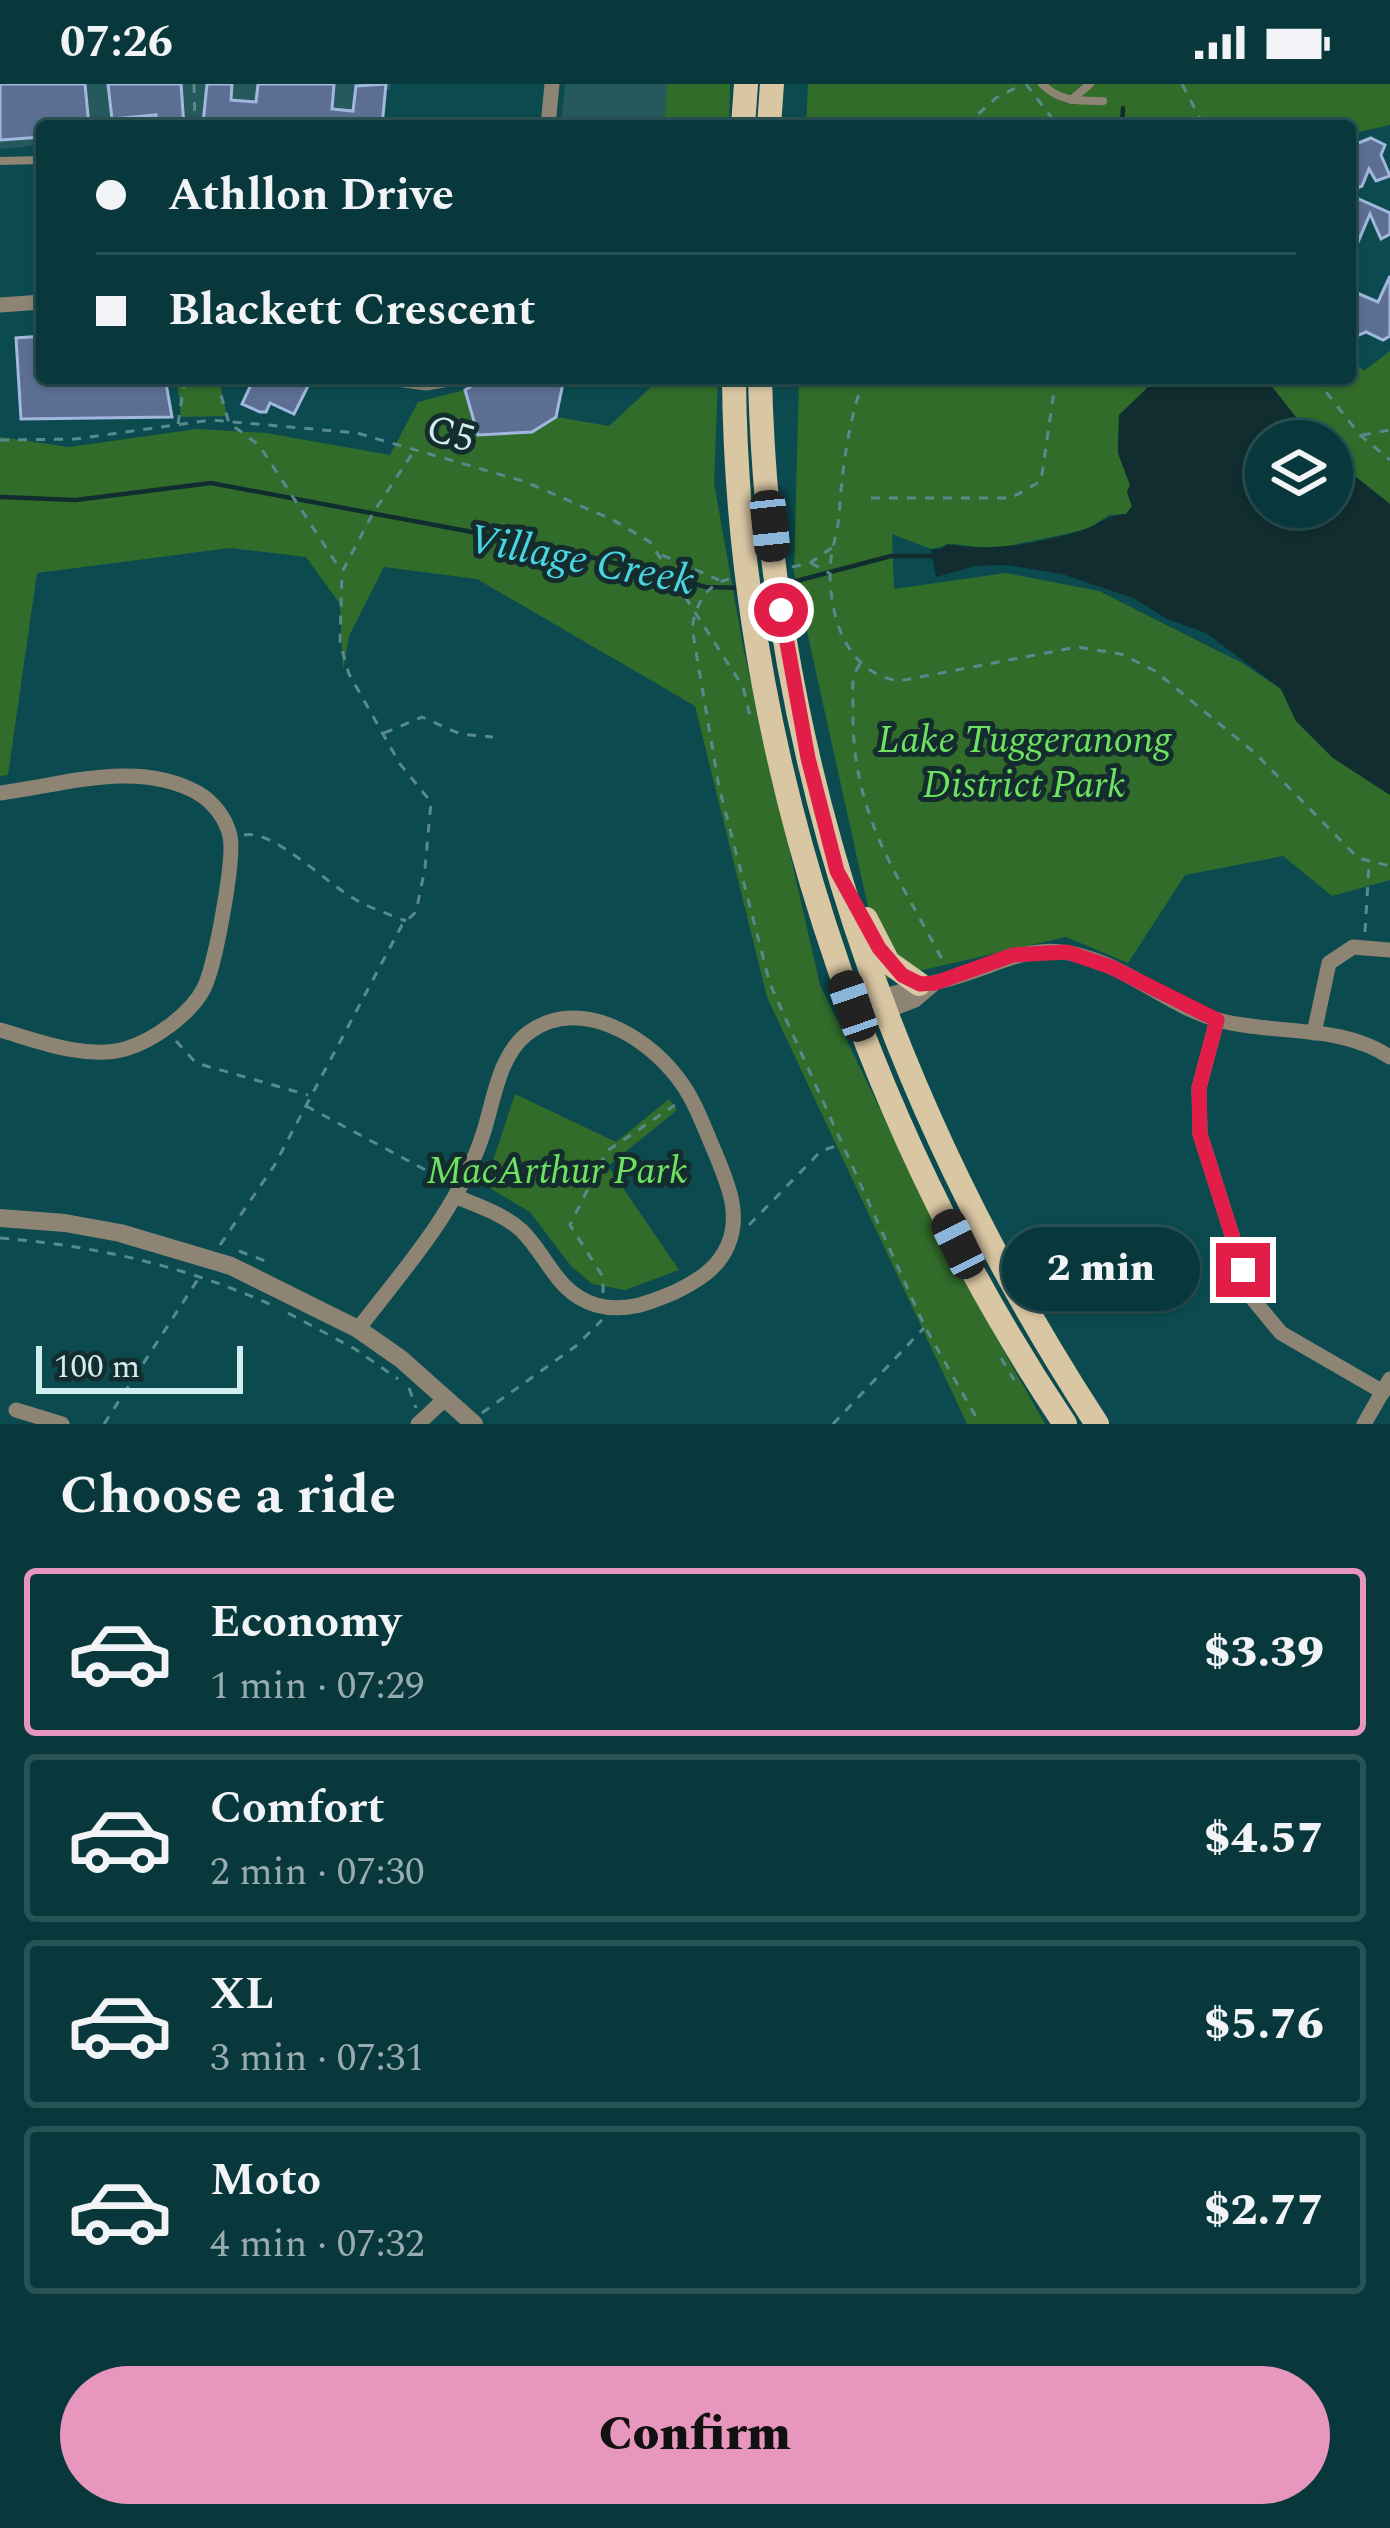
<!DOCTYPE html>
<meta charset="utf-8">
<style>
body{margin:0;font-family:Spectral,serif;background:#113f42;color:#f1f3f6;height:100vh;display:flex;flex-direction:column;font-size:45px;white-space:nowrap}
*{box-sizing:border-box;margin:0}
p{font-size:39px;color:#98acaf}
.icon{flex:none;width:66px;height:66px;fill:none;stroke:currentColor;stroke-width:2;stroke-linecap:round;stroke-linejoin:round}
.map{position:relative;height:1340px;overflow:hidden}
.details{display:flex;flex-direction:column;background:#08383b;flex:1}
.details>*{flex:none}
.top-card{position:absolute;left:36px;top:36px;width:1320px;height:264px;border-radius:12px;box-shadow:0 3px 9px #0004,0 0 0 3px #295255;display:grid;align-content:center;height:264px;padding:0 60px;background:#08383b}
.controls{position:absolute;left:1245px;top:336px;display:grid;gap:24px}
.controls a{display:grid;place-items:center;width:108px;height:108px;border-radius:50%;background:#08383b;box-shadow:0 3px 9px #0004,0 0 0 3px #295255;font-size:60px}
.scale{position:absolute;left:36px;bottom:30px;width:207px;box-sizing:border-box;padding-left:12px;border:6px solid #d0edef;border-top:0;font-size:33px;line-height:42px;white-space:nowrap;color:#d0edef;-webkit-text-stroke:9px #152c2e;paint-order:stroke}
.end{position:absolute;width:54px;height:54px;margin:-27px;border:15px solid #e11d48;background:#fff;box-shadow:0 0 0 6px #fff}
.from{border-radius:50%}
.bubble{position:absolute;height:84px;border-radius:42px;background:#08383b;box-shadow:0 3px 9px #0004,0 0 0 3px #295255;font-size:39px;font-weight:800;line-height:84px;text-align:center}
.car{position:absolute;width:36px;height:72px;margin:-36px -18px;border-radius:15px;box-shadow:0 0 9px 3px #0007;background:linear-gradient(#222 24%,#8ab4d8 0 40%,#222 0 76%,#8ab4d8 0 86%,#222 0)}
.top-card b{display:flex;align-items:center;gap:42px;height:114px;font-size:45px}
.top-card b+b{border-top:3px solid #295255}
.top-card i{width:30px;height:30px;background:#f1f3f6}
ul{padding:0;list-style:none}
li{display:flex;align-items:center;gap:36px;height:168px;margin:0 24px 18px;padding:0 36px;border:6px solid #295255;border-radius:12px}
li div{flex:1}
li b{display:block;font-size:45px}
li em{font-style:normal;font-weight:800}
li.active{border-color:#e797bd}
li>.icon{width:108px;height:108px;stroke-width:1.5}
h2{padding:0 60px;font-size:54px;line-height:144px}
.primary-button{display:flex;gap:24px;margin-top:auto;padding:24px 60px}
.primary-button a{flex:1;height:138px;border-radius:72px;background:#e797bd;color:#111;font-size:48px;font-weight:800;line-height:138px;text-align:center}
.status{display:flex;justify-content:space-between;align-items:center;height:84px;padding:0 60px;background:#08383b;direction:ltr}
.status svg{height:33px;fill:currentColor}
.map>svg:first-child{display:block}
</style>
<div class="status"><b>07:26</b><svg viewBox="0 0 49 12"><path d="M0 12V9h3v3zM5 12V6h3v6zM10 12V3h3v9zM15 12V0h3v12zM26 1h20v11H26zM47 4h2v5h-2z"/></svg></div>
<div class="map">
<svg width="1390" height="1340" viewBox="0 0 1390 1340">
<rect width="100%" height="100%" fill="#0b4b4f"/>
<g fill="#25595d">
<path d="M0 0H391L390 6 356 2 351 42H42V61L0 65Z"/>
<path d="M565 0H667L664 42H561Z"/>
</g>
<g fill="#326c2b">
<path d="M667 0H730L729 42H664Z"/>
<path d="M808 0H1390V41L1350 50V42H806Z"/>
<path d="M1390 267V420L1332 374V357H1319L1321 351 1311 352 1265 294H1350V273L1364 287Z"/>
<path d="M177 294H219L227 332 181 333Z"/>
<path d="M661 294H718L714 399 744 568 820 901 960 1190 1045 1340H967L767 913 695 622 477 495 384 483 349 552 343 586 340 520 306 473 230 464 37 489 8 691 0 692V353L69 363 197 345 266 349 390 371 418 318 465 306 478 351 532 348 556 333 609 342Z"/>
<path d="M799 294H1152L1147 305 1119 331 1118 369 1130 401 1127 408 1132 423 1126 430 1109 431 1086 446 993 465 954 460 931 465 892 450 894 505 1006 489 1099 507 1242 579 1281 605 1296 637 1333 674 1390 711V796L1332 812 1283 772 1185 791 1128 879 1066 853 884 895 794 489Z"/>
<path d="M515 1010 616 1058 669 1015 677 1026 608 1082 679 1186 625 1206 592 1200 571 1182 530 1128 488 1103 486 1098Z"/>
</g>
<path fill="#112d2f" d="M1152 294H1265L1310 351 1322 349 1319 357H1266V423H1332V374L1390 420V711L1333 674 1296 637 1281 605 1206 549 1167 535 1133 514 1062 490 1006 481 975 482 936 493 931 465H941L947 460C991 468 1038 460 1082 446 1099 441 1107 431 1126 430L1132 422 1127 408 1130 401 1118 369 1119 331 1146 305Z"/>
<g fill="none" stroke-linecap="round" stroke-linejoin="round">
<g stroke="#112d2f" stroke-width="4.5">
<path d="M1122 42 1123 24"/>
<path d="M0 413 76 416 211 399 552 463 706 503 744 504"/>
<path d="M785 500 891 472H938"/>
</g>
</g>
<g fill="#5c6f92" stroke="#a1b7dd" stroke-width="3">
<path d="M0 0H85L89 42H42V53L0 56Z"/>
<path d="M108 0H181L184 42H156V31L112 35Z"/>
<path d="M207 0H232L231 16 256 18 258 0H334L332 25 353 27 356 2 386 0 382 42 203 39Z"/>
<path d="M1371 54 1385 61 1381 71 1390 92 1376 97 1369 85 1362 102 1350 107V67L1353 61Z"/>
<path d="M1350 111 1390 129V150L1381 155 1370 130 1350 177Z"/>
<path d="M1390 192V252L1383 256 1366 248 1350 255V206L1378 218Z"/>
<path d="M42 252V294H165L172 333 21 335 16 254Z"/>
<path d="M254 294 279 301 283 294H312L294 330 270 319 266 328H260L242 320Z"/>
<path d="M486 294H564L556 333 532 348 478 351 465 306Z"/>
</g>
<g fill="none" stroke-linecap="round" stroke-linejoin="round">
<g stroke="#588a8d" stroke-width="3" stroke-dasharray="9 9" stroke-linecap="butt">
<path d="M194 0 195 42"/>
<path d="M1026 0 1058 42"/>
<path d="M1182 0 1204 42"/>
<path d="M965 42 996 14 1023 0"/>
<path d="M216 294 229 339 259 361 340 485"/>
<path d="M864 294C848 339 842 385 839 433 837 451 830 469 830 488 830 535 847 589 899 597L1077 563 1121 570 1155 587 1255 669 1358 774 1390 782"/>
<path d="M1315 294 1360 351 1390 376"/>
<path d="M178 340 185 294"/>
<path d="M1362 351 1390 346"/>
<path d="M0 356 75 355 211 336 357 349 526 398 613 436 650 458 743 603 751 636"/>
<path d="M871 414H1011L1041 397 1056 294"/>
<path d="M662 471 719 496"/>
<path d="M811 479 829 489"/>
<path d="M792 483 810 479 833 463"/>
<path d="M729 495C705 501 696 521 692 544L719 703 770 900 925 1243 980 1340"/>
<path d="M860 580C850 593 853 608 853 624 851 732 898 790 945 881"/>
<path d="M384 649 422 633 460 650 493 653"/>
<path d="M244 751C275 745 328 802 360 818 375 826 391 831 406 837"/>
<path d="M1365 848 1369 780"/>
<path d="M176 957 196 979 308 1011"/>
<path d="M306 1022 446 1097"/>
<path d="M749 1141 821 1067 839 1061"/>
<path d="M0 1154C97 1162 185 1182 274 1222"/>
<path d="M220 1161 274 1082 402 841 416 828 425 784 431 718 400 680 349 590 340 559 342 488 373 429 414 367"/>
<path d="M239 1167 265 1177"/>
<path d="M603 1209V1193L570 1141 607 1067 675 1021"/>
<path d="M288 1229 355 1265 398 1295"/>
<path d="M1001 1274 1014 1296"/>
<path d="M409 1304 416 1324"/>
<path d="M482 1329 576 1262 602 1236"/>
<path d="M104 1340 202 1189"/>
<path d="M833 1340 924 1244"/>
</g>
<g stroke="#8e8474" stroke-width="8">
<path d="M1042 0C1060 18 1079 17 1103 17"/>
<path d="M1071 16 1090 0"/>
<path d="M0 77 42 76"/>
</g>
<g stroke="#8e8474" stroke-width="15">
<path d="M548 42 552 0"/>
<path d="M0 221 42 218"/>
<path d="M389 294 426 299 455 294"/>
<path d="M0 709C64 701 137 675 198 709 213 718 226 734 230 752 235 775 215 883 204 904 191 930 153 957 125 965 86 976 38 957 0 946"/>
<path d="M853 922C882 912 912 904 941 897 1008 881 1033 849 1107 881 1146 898 1181 927 1222 937 1278 951 1340 940 1390 973"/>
<path d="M1217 936 1199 1004 1200 1050 1252 1214 1281 1249 1383 1308"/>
<path d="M859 938 915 916 935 899"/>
<path d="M1314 949 1329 879 1353 863 1390 866"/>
<path d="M358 1245C406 1183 460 1123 484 1047 494 1015 499 971 528 949 578 912 644 950 677 993 694 1014 703 1041 714 1066 726 1096 742 1128 728 1161 718 1185 697 1197 675 1208 649 1219 625 1229 596 1221 556 1209 548 1172 521 1146 503 1130 479 1122 457 1113"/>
<path d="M16 1326 62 1340"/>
<path d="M418 1340 446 1314"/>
<path d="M1364 1340 1390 1295"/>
</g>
<path stroke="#8e8474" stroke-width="18" d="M0 1134 65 1139 120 1149 231 1182 358 1245 401 1275 474 1340"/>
<g stroke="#d9c6a3" stroke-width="24">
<path d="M743 42 746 0"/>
<path d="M769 42 772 0"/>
<path d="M734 294C737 661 862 1036 1065 1340"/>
<path d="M760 294C769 671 892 1026 1097 1340"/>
<path d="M866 835 888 878 919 900"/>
</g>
</g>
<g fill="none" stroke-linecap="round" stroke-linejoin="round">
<path stroke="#e11d48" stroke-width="15" d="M781 526 808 674 837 787 879 864 902 891 920 900 935 899 1013 871 1067 868 1111 883 1217 936 1199 1004 1200 1050 1243 1186"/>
</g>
<g text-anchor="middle" stroke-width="10" stroke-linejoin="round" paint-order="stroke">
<g font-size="39" fill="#d0edef" stroke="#152c2e">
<text transform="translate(451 348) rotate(16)" y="14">C5</text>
</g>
<g font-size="39" font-style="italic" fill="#6de160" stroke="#152c2e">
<text x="1024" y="668">Lake Tuggeranong<tspan x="1024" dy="45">District Park</tspan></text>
<text x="557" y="1099">MacArthur Park</text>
</g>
<g font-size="42" font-style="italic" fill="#48d7e1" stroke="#152c2e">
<text transform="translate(582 474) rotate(11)" y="15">Village Creek</text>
</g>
</g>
</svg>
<div class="controls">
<a><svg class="icon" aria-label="layers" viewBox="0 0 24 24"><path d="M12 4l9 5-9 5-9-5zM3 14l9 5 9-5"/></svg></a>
</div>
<div class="scale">100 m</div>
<i class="end from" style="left:781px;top:526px"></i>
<i class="end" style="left:1243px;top:1186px"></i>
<div class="bubble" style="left:1002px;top:1143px;width:198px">2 min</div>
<i class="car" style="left:770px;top:442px;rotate:174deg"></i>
<i class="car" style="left:853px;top:922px;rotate:341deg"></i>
<i class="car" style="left:958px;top:1160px;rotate:334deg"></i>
<div class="top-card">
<b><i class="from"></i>Athllon Drive</b>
<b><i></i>Blackett Crescent</b>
</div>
</div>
<section class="details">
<h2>Choose a ride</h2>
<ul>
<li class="active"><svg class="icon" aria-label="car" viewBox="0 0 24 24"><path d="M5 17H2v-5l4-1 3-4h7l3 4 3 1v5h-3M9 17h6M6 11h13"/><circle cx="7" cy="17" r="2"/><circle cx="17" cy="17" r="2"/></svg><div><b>Economy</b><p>1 min · 07:29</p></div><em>$3.39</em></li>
<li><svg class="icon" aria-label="car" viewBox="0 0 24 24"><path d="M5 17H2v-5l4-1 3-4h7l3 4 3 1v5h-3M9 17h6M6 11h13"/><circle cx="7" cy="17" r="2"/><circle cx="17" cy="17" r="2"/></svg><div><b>Comfort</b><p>2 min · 07:30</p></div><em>$4.57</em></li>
<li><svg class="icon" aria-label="car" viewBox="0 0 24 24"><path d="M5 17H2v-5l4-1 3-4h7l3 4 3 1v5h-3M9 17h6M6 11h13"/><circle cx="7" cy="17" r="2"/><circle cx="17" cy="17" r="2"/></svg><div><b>XL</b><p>3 min · 07:31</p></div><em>$5.76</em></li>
<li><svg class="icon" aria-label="car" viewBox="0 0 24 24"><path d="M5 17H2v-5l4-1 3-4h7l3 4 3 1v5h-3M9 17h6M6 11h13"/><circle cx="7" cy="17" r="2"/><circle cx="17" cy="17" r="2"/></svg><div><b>Moto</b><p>4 min · 07:32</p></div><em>$2.77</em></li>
</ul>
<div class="primary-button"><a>Confirm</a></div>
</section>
